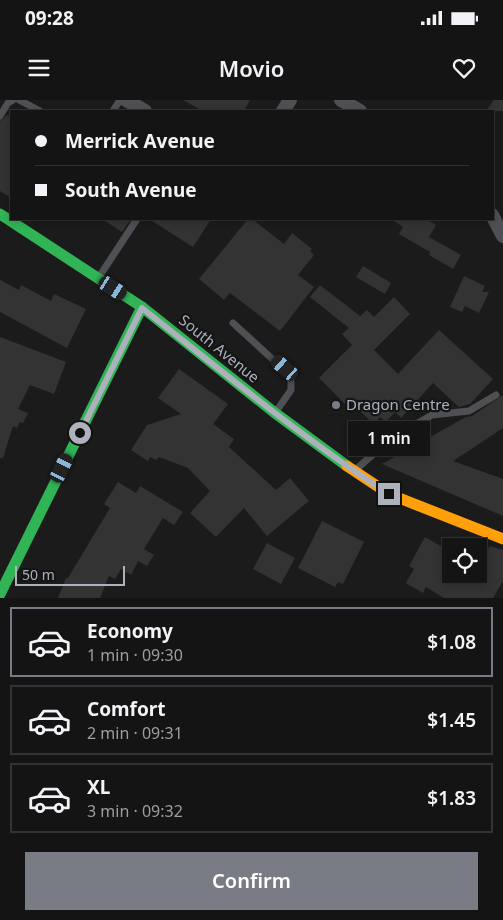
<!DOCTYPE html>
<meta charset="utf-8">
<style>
body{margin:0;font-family:"Noto Sans",sans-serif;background:#1d1d1d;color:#f1f3f6;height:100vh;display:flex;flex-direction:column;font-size:19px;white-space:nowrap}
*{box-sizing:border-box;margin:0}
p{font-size:16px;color:#9d9ea0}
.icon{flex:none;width:28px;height:28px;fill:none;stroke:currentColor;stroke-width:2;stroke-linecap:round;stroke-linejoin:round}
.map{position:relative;height:498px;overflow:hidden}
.sheet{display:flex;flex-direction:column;background:#141414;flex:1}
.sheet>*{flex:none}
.hud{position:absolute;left:10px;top:10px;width:484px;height:110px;border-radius:0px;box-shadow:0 2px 8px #0003,0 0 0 1px #333334;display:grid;align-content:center;height:110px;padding:0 25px;background:#141414}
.controls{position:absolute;left:442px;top:438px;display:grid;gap:10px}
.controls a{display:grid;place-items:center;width:45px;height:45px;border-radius:0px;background:#141414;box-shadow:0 2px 8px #0003,0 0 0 1px #333334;font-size:25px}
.scale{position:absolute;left:15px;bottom:12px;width:110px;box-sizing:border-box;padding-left:5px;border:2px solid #acb1bc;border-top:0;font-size:14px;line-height:18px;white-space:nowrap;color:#acb1bc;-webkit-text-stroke:4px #141517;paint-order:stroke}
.end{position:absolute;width:22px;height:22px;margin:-11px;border:6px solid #acb1bc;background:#111;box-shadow:0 0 0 2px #111}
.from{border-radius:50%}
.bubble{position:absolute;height:35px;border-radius:0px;background:#141414;box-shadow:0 2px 8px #0003,0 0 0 1px #333334;font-size:16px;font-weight:600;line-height:35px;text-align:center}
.car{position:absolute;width:15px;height:30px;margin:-15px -8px;border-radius:6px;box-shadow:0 0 4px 1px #0007;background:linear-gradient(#222 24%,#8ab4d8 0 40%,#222 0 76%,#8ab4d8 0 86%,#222 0)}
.hud b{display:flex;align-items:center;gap:18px;height:48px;font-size:19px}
.hud b+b{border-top:1px solid #333334}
.hud i{width:12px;height:12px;background:#f1f3f6}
ul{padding:9px 0 0;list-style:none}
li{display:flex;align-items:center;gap:15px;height:70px;margin:0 10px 8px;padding:0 15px;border:2px solid #333334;border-radius:0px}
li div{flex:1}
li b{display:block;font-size:19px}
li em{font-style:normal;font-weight:600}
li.selected{border-color:#797c84}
li>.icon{width:45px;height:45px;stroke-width:1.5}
.action{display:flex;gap:10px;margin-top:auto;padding:10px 25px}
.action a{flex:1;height:58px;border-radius:0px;background:#797c84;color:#fff;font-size:20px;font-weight:600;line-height:58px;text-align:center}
.status{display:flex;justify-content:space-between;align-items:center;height:35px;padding:0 25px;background:#141414;direction:ltr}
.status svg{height:14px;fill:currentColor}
header{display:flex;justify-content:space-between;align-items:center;height:65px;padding:0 25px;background:#141414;font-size:22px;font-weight:600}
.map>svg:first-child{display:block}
</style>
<div class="status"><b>09:28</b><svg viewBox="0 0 49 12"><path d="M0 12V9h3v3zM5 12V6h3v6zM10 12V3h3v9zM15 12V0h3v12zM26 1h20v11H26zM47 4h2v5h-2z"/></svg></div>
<header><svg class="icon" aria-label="menu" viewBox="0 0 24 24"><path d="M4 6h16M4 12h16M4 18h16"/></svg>Movio<svg class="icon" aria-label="heart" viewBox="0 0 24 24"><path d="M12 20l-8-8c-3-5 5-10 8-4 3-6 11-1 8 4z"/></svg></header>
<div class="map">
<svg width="503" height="498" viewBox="0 0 503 498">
<rect width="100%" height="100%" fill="#1b1b1b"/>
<g fill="#333">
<path d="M183 0H250L244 11H203Z"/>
<path d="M494 0H503V11H486Z"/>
<path d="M7 15 11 18V98L0 91V21Z"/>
<path d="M102 119H131L122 132Z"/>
<path d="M149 119H211L193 147Z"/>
<path d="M248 119H252L284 144 292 133 312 149 310 151 314 155 298 175 314 187 280 231 230 193 224 200 199 179Z"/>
<path d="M391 119H426L436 125 429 137 461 155 453 169 429 155 430 152 399 134 403 127Z"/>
<path d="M363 166 391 183 385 194 356 177Z"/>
<path d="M464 176 485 186 482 192H489L479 213 465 206 462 212 450 207Z"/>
<path d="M0 180 19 190 21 185 51 201 54 194 86 209 67 248 0 212Z"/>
<path d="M320 185 360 216 367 210 374 217 394 197 410 214 374 250 398 274 439 230 493 279 470 304 459 307 433 283 401 318 395 312 386 322 380 317 374 324 350 302 347 306 319 278 352 245 342 234 349 228 310 197Z"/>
<path d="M0 237 66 262 54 294 30 285 18 309 28 313 23 323 20 322 17 328 13 326 3 358H0Z"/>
<path d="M179 269 228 304 213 324 234 339 229 347 276 390 290 378 309 401 267 436 244 408 216 437 190 413 210 391 188 368 159 357 156 360 150 357 148 361 131 350 147 325 181 314 158 298Z"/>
<path d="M503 295V328L453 361 503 379V416L382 364 466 317 472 316Z"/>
<path d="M118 382 136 393 140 386 183 412 174 425 163 418 144 449 154 455 147 466 138 461 131 475 121 469 115 479 109 476 100 498H58L66 478H68L110 408 104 404Z"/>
<path d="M322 421 364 442 343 484 338 482 335 487 298 468Z"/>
<path d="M425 437 451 452 445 466 451 469V474H459L468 479 472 474H479V463L490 446 503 450V481L493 498H444L426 487 423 493 406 483 414 469 409 466Z"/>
<path d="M267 443 295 458 281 484 253 469Z"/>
</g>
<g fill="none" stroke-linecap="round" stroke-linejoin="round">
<g stroke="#4e5054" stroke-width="7">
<path d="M19 0 40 11"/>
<path d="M113 11 120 0"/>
<path d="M0 16 8 3 13 0"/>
<path d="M99 177 137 119"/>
<path d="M233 223 291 276V290L275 313"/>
<path d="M354 371 393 337 432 315 469 311 496 295"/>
</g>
<g stroke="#4e5054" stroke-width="14">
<path d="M126 0 145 11"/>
<path d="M341 0 360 11"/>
<path d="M283 11 290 0"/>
<path d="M492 115 503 136"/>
</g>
<g stroke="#30b455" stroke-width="11">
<path d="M0 114 142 207 275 313 347 366"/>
<path d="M0 494 142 207"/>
</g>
<path stroke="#ff9f0a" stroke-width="11" d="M347 366 389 394 503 439"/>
</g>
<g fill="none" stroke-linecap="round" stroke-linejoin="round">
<path stroke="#acb1bc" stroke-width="6" d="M80 333 142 208C223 272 302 338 389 394"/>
</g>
<circle fill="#797c84" stroke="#141517" stroke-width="2" cx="336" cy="305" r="5"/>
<g text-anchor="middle" stroke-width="4.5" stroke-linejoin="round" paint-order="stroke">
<g font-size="15" fill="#acb1bc" stroke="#141517">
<text transform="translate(219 249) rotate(39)" y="5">South Avenue</text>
</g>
<g font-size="15" fill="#acb1bc" stroke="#141517" text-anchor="start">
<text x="346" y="310">Dragon Centre</text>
</g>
</g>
</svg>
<div class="controls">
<a><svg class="icon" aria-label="locate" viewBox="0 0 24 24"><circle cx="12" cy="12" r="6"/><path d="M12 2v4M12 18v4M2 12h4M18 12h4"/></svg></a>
</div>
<div class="scale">50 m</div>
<i class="end from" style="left:80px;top:333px"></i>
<i class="end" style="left:389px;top:394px"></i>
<div class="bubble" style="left:348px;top:321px;width:82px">1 min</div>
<i class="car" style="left:113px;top:188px;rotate:123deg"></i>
<i class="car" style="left:285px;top:268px;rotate:311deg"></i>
<i class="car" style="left:62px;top:368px;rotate:26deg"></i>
<div class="hud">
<b><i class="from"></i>Merrick Avenue</b>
<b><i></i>South Avenue</b>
</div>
</div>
<section class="sheet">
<ul>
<li class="selected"><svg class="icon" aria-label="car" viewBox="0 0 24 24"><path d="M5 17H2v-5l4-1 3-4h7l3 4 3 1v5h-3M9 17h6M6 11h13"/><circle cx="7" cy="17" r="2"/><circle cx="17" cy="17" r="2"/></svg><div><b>Economy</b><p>1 min · 09:30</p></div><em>$1.08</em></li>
<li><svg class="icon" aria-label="car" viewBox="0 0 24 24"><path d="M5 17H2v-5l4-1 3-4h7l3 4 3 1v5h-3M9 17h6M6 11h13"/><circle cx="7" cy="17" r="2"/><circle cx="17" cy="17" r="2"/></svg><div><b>Comfort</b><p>2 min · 09:31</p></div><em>$1.45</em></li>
<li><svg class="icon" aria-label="car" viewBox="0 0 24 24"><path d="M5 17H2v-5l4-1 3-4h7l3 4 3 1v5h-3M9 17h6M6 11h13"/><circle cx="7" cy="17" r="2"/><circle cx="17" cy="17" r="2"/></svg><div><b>XL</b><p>3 min · 09:32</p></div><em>$1.83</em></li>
</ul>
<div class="action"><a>Confirm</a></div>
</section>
